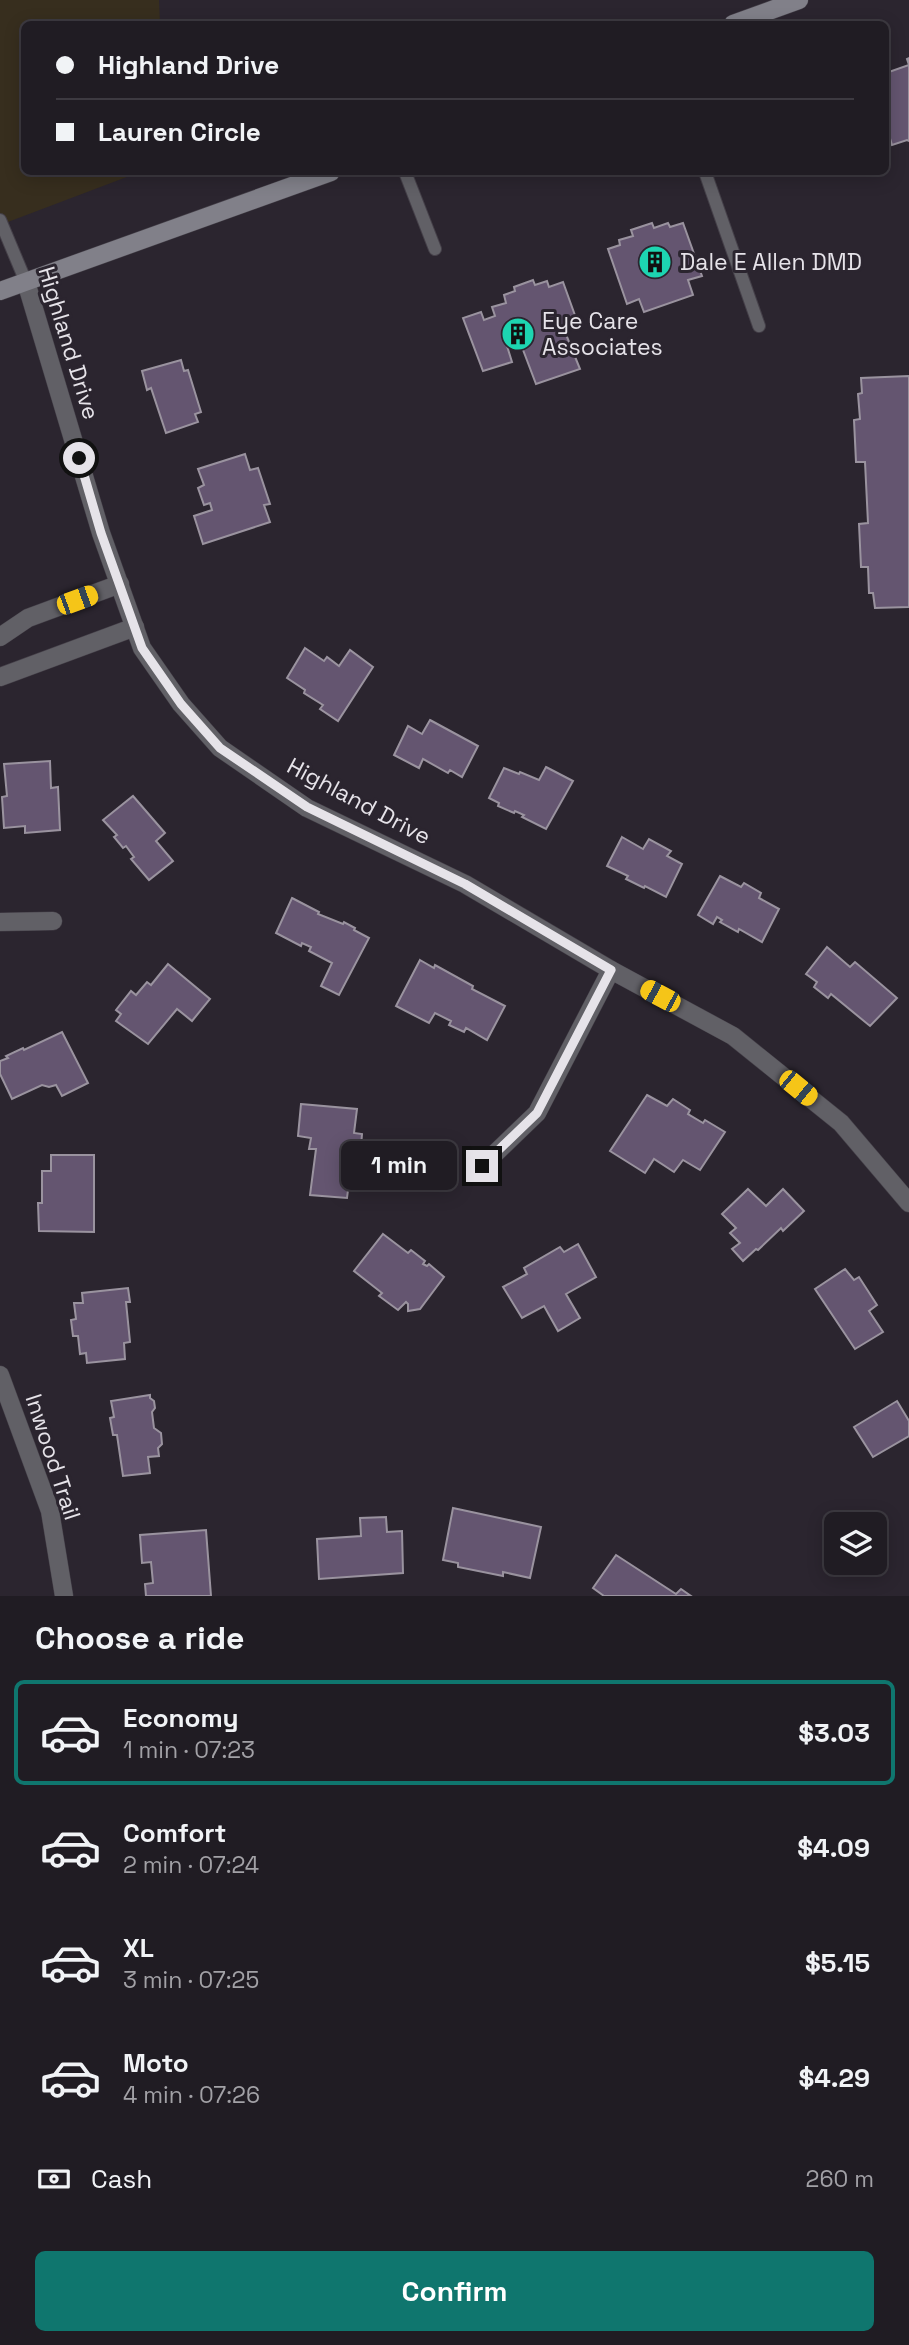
<!DOCTYPE html>
<meta charset="utf-8">
<style>
body{margin:0;font-family:"Space Grotesk",sans-serif;background:#28252b;color:#f1f3f6;height:100vh;display:flex;flex-direction:column;font-size:26px;white-space:nowrap}
*{box-sizing:border-box;margin:0}
p{font-size:23px;color:#a2a1a6}
.icon{flex:none;width:38px;height:38px;fill:none;stroke:currentColor;stroke-width:2;stroke-linecap:round;stroke-linejoin:round}
.map{position:relative;height:1596px;overflow:hidden}
.drawer{display:flex;flex-direction:column;background:#201c23;flex:1}
.drawer>*{flex:none}
.hud{position:absolute;left:21px;top:21px;width:868px;height:154px;border-radius:10px;box-shadow:0 4px 18px #0003,0 0 0 2px #3d3a41;display:grid;align-content:center;height:154px;padding:0 35px;background:#201c23}
.controls{position:absolute;left:824px;top:1512px;display:grid;gap:14px}
.controls a{display:grid;place-items:center;width:63px;height:63px;border-radius:10px;background:#201c23;box-shadow:0 4px 18px #0003,0 0 0 2px #3d3a41;font-size:35px}
.end{position:absolute;width:32px;height:32px;margin:-16px;border:9px solid #e6e3e9;background:#111;box-shadow:0 0 0 4px #111}
.from{border-radius:50%}
.bubble{position:absolute;height:49px;border-radius:10px;background:#201c23;box-shadow:0 4px 18px #0003,0 0 0 2px #3d3a41;font-size:23px;font-weight:700;line-height:49px;text-align:center}
.car{position:absolute;width:21px;height:42px;margin:-21px -10px;border-radius:9px;box-shadow:0 0 5px 2px #0007;background:linear-gradient(#f5c518 24%,#345 0 40%,#f5c518 0 76%,#345 0 86%,#f5c518 0)}
.hud b{display:flex;align-items:center;gap:24px;height:66px;font-size:26px}
.hud b+b{border-top:2px solid #3d3a41}
.hud i{width:18px;height:18px;background:#f1f3f6}
ul{padding:0;list-style:none}
li{display:flex;align-items:center;gap:21px;height:105px;margin:0 14px 10px;padding:0 21px;border:4px solid transparent;border-radius:10px}
li div{flex:1}
li b{display:block;font-size:26px}
li em{font-style:normal;font-weight:700}
li.on{border-color:#0f766e}
li>.icon{width:63px;height:63px;stroke-width:1.5}
h2{padding:0 35px;font-size:32px;line-height:84px}
.pay{display:flex;align-items:center;gap:18px;height:77px;padding:0 35px;font-size:26px}
.pay p{margin-inline-start:auto}
.action{display:flex;gap:14px;margin-top:auto;padding:14px 35px}
.action a{flex:1;height:80px;border-radius:10px;background:#0f766e;color:#fff;font-size:28px;font-weight:700;line-height:80px;text-align:center}
.map>svg:first-child{display:block}
</style>
<div class="map">
<svg width="909" height="1596" viewBox="0 0 909 1596">
<rect width="100%" height="100%" fill="#2b252f"/>
<path fill="#372e1e" d="M0 0H159L160 24H24V172H140L0 225Z"/>
<g fill="#645570" stroke="#9a939f" stroke-width="2">
<path d="M909 58V141L907 140 892 145 886 125V73L909 65 907 59Z"/>
<path d="M652 223 654 228 668 223 670 227 683 223 702 276 688 280 693 295 644 312 639 299 627 304 608 249 620 245 619 240 633 236 631 230Z"/>
<path d="M533 280 535 285 547 281 549 287 563 282 577 321 563 327 580 369 536 384 520 342 507 346 512 362 483 371 463 318 481 312 484 320 495 316 492 307 506 303 504 295 515 291 514 287Z"/>
<path d="M181 360 184 371 188 370 201 412 195 414 198 422 166 433 151 388 147 390 142 371Z"/>
<path d="M909 376V607L875 608 873 593H869L868 567H861L859 524 868 523 865 462H856L854 420 860 419 858 394 862 393 861 378Z"/>
<path d="M245 454 250 470 258 468 270 504 264 505 270 522 203 544 194 516 212 510 210 503 204 505 198 488 204 485 198 469Z"/>
<path d="M305 648 324 661 327 657 339 666 350 650 373 667 338 721 320 709 323 705 304 693 305 690 287 678Z"/>
<path d="M430 720 478 746 462 777 450 770 448 773 423 759 419 768 394 755 408 726 422 734Z"/>
<path d="M50 761 51 788 58 787 60 830 25 833V826L4 828 2 797 7 796 4 764Z"/>
<path d="M546 767 573 781 546 829 522 817 524 815 515 811 514 813 498 806 499 803 489 798 504 768 519 774 520 772 539 780Z"/>
<path d="M133 796 165 833 156 841 173 861 149 880 131 859 134 857 126 846 123 848 114 837 117 835 103 820Z"/>
<path d="M622 837 643 849 649 839 671 851 667 856 682 864 666 897 645 886 644 888 626 879 628 876 607 866Z"/>
<path d="M720 876 741 887 744 883 761 893 759 898 779 909 762 942 739 929 738 932 720 922 722 920 717 917 713 924 698 915Z"/>
<path d="M292 898 319 912 318 914 343 924 344 922 355 928 354 930 369 938 339 995 321 986 332 963 309 951 311 947 302 943 301 946 276 933Z"/>
<path d="M827 947 850 967 855 962 897 998 870 1026 831 994 828 998 814 987 817 982 806 974Z"/>
<path d="M420 960 434 968 435 965 473 986 472 989 505 1006 487 1040 466 1028 464 1032 449 1025 451 1021 435 1013 429 1023 396 1006Z"/>
<path d="M168 964 210 999 192 1021 177 1009 148 1044 116 1021 121 1014 116 1010 131 991 136 995 147 982 151 985Z"/>
<path d="M62 1032 88 1083 62 1096 56 1085 49 1087 42 1085 12 1099 0 1074V1061L8 1058 6 1056 23 1048 24 1050Z"/>
<path d="M647 1095 667 1106 673 1099 690 1110 688 1114 703 1123 705 1120 725 1132 700 1170 683 1160 674 1172 654 1159 645 1173 610 1151Z"/>
<path d="M301 1104 357 1109 354 1133 362 1134 358 1183 349 1182 347 1198 310 1195 316 1149H309L311 1138 298 1136Z"/>
<path d="M51 1155H94V1232L39 1231 38 1203H42V1171H51Z"/>
<path d="M748 1189 766 1206 783 1189 804 1211 783 1231 781 1228 758 1250 756 1249 743 1261 732 1249 740 1243 730 1233 736 1228 722 1214Z"/>
<path d="M383 1234 408 1253 411 1250 425 1261 423 1264 427 1266 429 1264 444 1277 420 1309 408 1311V1304L406 1302 398 1310 379 1296 382 1293 354 1271Z"/>
<path d="M578 1244 596 1277 566 1294 580 1318 558 1331 544 1306 522 1318 503 1287 527 1274 524 1268 560 1247 564 1252Z"/>
<path d="M845 1269 854 1280 859 1277 877 1305 869 1311 883 1332 855 1349 815 1289Z"/>
<path d="M128 1288 130 1302H126L130 1342 124 1343 125 1359 87 1363 86 1353 80 1354 78 1336H73L71 1320 76 1319 74 1303H83L82 1293Z"/>
<path d="M150 1395V1398L154 1401 155 1408 152 1412 154 1428 161 1433 162 1444 158 1448 159 1456 148 1457 150 1473 123 1476 117 1435H113L110 1418 114 1417 111 1401Z"/>
<path d="M897 1401 909 1421V1436L873 1457 854 1427Z"/>
<path d="M453 1508 541 1527 530 1578 503 1572V1576L458 1567V1563L443 1560Z"/>
<path d="M386 1517 387 1532 402 1531 403 1573 319 1579 317 1539 361 1536 360 1518Z"/>
<path d="M206 1530 211 1596H146L145 1584 153 1583 151 1562 142 1563 140 1535Z"/>
<path d="M616 1555 676 1594 681 1589 691 1596H604L593 1588Z"/>
</g>
<g fill="none" stroke-linecap="round" stroke-linejoin="round">
<defs>
<g id="lane">
<path d="M405 172 435 249"/>
<path d="M705 172 759 326"/>
<path d="M0 220 26 282"/>
</g>
<g id="street">
<path d="M26 282 101 533 142 648 181 704 220 748 307 808 465 884 611 970 733 1036 841 1123 909 1203"/>
<path d="M0 637 28 618 120 584"/>
<path d="M0 677 135 627"/>
<path d="M0 922 53 921"/>
<path d="M482 1166 537 1113 611 970"/>
<path d="M0 1375 50 1511 64 1596"/>
</g>
<g id="secondary">
<path d="M733 24 799 0"/>
<path d="M0 291 331 172"/>
</g>
</defs>
<use href="#lane" stroke="#454049" stroke-width="14"/>
<use href="#street" stroke="#454049" stroke-width="19"/>
<use href="#secondary" stroke="#454049" stroke-width="19"/>
<use href="#lane" stroke="#616066" stroke-width="12"/>
<use href="#street" stroke="#616066" stroke-width="18"/>
<use href="#secondary" stroke="#818089" stroke-width="18"/>
</g>
<g fill="none" stroke-linecap="round" stroke-linejoin="round">
<path stroke="#e6e3e9" stroke-width="9" d="M79 458 101 533 142 648 181 704 220 748 307 807 465 884 611 970 537 1113 482 1166"/>
</g>
<defs>
<symbol id="building-disc" viewBox="-11 -11 22 22"><circle r="9.5" fill="#1dd5b1" stroke="#2b252f"/><path d="M-4-6H4V6H1V3H-1V6H-4ZM-2.5-4.3h1.7v1.8h-1.7ZM.8-4.3h1.7v1.8H.8ZM-2.5-1h1.7V.8h-1.7ZM.8-1h1.7V.8H.8Z" fill="#111"/></symbol>
</defs>
<g fill-rule="evenodd">
<use href="#building-disc" x="636" y="243" width="38" height="38"/>
<use href="#building-disc" x="499" y="315" width="38" height="38"/>
</g>
<g text-anchor="middle" stroke-width="6" stroke-linejoin="round" paint-order="stroke">
<g font-size="23" fill="#e6e3e9" stroke="#2b252f" text-anchor="start">
<text x="680" y="270">Dale E Allen DMD</text>
<text x="542" y="329">Eye Care<tspan x="542" dy="26">Associates</tspan></text>
</g>
<g font-size="23" fill="#e6e3e9" stroke="#2b252f">
<text transform="translate(69 343) rotate(73)" y="8">Highland Drive</text>
<text transform="translate(359 801) rotate(28)" y="8">Highland Drive</text>
<text transform="translate(53 1457) rotate(72)" y="8">Inwood Trail</text>
</g>
</g>
</svg>
<div class="controls">
<a><svg class="icon" aria-label="layers" viewBox="0 0 24 24"><path d="M12 4l9 5-9 5-9-5zM3 14l9 5 9-5"/></svg></a>
</div>
<i class="end from" style="left:79px;top:458px"></i>
<i class="end" style="left:482px;top:1166px"></i>
<div class="bubble" style="left:341px;top:1141px;width:116px">1 min</div>
<i class="car" style="left:77px;top:600px;rotate:70deg"></i>
<i class="car" style="left:660px;top:996px;rotate:298deg"></i>
<i class="car" style="left:798px;top:1088px;rotate:129deg"></i>
<div class="hud">
<b><i class="from"></i>Highland Drive</b>
<b><i></i>Lauren Circle</b>
</div>
</div>
<section class="drawer">
<h2>Choose a ride</h2>
<ul>
<li class="on"><svg class="icon" aria-label="car" viewBox="0 0 24 24"><path d="M5 17H2v-5l4-1 3-4h7l3 4 3 1v5h-3M9 17h6M6 11h13"/><circle cx="7" cy="17" r="2"/><circle cx="17" cy="17" r="2"/></svg><div><b>Economy</b><p>1 min · 07:23</p></div><em>$3.03</em></li>
<li><svg class="icon" aria-label="car" viewBox="0 0 24 24"><path d="M5 17H2v-5l4-1 3-4h7l3 4 3 1v5h-3M9 17h6M6 11h13"/><circle cx="7" cy="17" r="2"/><circle cx="17" cy="17" r="2"/></svg><div><b>Comfort</b><p>2 min · 07:24</p></div><em>$4.09</em></li>
<li><svg class="icon" aria-label="car" viewBox="0 0 24 24"><path d="M5 17H2v-5l4-1 3-4h7l3 4 3 1v5h-3M9 17h6M6 11h13"/><circle cx="7" cy="17" r="2"/><circle cx="17" cy="17" r="2"/></svg><div><b>XL</b><p>3 min · 07:25</p></div><em>$5.15</em></li>
<li><svg class="icon" aria-label="car" viewBox="0 0 24 24"><path d="M5 17H2v-5l4-1 3-4h7l3 4 3 1v5h-3M9 17h6M6 11h13"/><circle cx="7" cy="17" r="2"/><circle cx="17" cy="17" r="2"/></svg><div><b>Moto</b><p>4 min · 07:26</p></div><em>$4.29</em></li>
</ul>
<div class="pay"><svg class="icon" aria-label="cash" viewBox="0 0 24 24"><path d="M3 7h18v10H3z"/><circle cx="12" cy="12" r="2"/></svg>Cash<p>260 m</p></div>
<div class="action"><a>Confirm</a></div>
</section>
